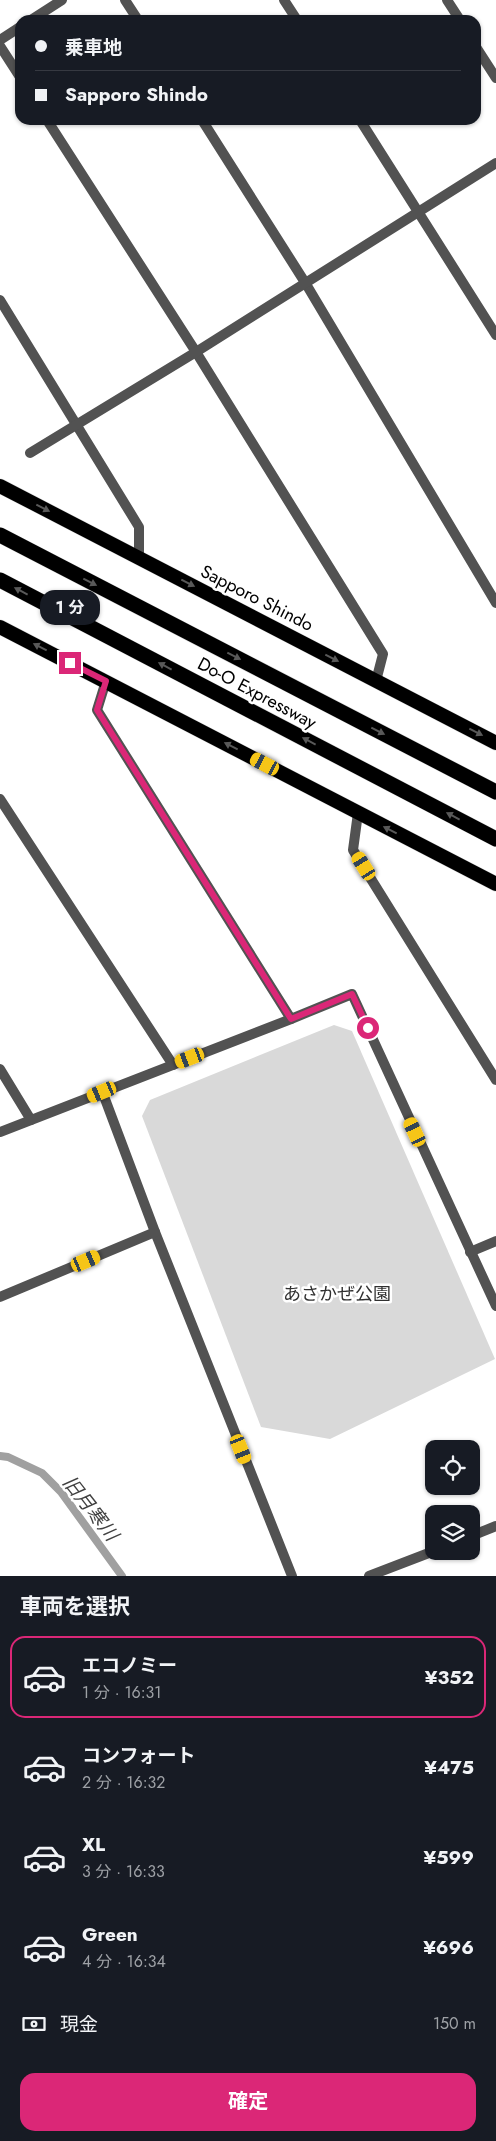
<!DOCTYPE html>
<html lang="ja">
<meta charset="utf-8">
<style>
body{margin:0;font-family:Jost,"Noto Sans JP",sans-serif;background:#242831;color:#f1f3f6;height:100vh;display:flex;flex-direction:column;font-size:19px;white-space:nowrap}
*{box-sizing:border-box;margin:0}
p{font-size:16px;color:#9ea1a6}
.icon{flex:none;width:28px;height:28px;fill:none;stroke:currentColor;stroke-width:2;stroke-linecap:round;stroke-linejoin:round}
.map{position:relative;height:1576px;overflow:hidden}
.drawer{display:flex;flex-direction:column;background:#171b24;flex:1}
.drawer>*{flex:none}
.guide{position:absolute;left:15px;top:15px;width:466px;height:110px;border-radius:15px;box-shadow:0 1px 4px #0004;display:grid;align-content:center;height:110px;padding:0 20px;background:#171b24}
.tools{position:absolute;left:425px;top:1440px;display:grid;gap:10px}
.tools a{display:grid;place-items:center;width:55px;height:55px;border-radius:10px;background:#171b24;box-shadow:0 1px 4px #0004;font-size:25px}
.end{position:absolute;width:22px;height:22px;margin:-11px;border:6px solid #db2777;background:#fff;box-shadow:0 0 0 2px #fff}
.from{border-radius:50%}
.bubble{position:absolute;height:35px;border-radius:15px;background:#171b24;box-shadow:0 1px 4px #0004;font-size:16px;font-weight:700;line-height:35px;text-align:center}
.car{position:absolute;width:15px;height:30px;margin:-15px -8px;border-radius:6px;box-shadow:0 0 4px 1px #0007;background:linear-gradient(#f5c518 24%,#345 0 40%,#f5c518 0 76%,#345 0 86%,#f5c518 0)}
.guide b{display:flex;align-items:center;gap:18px;height:48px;font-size:19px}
.guide b+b{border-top:1px solid #363941}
.guide i{width:12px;height:12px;background:#f1f3f6}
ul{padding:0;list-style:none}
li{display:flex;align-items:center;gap:15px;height:82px;margin:0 10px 8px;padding:0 10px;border:2px solid transparent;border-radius:15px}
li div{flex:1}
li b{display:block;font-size:19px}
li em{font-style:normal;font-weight:700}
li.current{border-color:#db2777}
li>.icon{width:45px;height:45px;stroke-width:1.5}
h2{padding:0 20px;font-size:22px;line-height:60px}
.pay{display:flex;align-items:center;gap:12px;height:55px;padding:0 20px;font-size:19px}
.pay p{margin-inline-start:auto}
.cta{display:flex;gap:10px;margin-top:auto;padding:10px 20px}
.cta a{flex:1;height:58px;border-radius:15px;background:#db2777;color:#fff;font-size:20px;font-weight:700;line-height:58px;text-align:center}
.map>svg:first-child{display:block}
</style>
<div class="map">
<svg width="496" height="1576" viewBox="0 0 496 1576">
<rect width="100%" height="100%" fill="#fff"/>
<path fill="#d9d9d9" d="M334 1025 352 1031 495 1359 330 1439 261 1427 142 1116 150 1100Z"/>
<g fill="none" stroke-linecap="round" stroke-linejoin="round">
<path stroke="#a0a0a0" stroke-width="8" d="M0 1456 8 1457 42 1473 61 1492 122 1576"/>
<defs>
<g id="trunk">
<path d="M0 486 496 743"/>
<path d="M0 627 496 884"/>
</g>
<g id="motorway">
<path d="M0 535 496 792"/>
<path d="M0 580 496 839"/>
</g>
</defs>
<use href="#trunk" stroke="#dbdbdb" stroke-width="15"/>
<use href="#motorway" stroke="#dbdbdb" stroke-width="16"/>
<g stroke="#525252" stroke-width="10">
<path d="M125 0 138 20"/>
<path d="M284 0 297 20"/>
<path d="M447 0 460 20"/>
<path d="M31 20 62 0"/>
<path d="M0 40 20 27"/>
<path d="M0 46 20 77"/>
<path d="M476 47 496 78"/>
<path d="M47 120 196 352 383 654 376 681"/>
<path d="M202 120 306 284 496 603"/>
<path d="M360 120 496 335"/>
<path d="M0 300 139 527V558"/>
<path d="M30 453 196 352 496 163"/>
<path d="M106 681 97 710 291 1019"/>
<path d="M0 799 173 1065"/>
<path d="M358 813 353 850 496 1080"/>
<path d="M0 1069 31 1120"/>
<path d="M102 1091 155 1232 292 1576"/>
<path d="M0 1132 291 1019 352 994 496 1306"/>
<path d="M470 1252 496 1241"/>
<path d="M0 1297 155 1232"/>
<path d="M471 1536 496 1526"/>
<path d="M369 1576 434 1551"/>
</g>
<use href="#trunk" stroke="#000" stroke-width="14"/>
<use href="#motorway" stroke="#000" stroke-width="15"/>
</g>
<defs><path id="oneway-solid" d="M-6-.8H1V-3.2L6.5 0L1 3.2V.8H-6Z" transform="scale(1.25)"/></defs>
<g fill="#595959">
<use href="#oneway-solid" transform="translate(43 508) rotate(27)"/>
<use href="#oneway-solid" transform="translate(90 582) rotate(27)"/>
<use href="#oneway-solid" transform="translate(188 583) rotate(27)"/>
<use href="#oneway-solid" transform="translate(21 591) rotate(-152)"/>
<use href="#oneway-solid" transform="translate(40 647) rotate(-153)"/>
<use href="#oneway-solid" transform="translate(234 656) rotate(27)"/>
<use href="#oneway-solid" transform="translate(332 658) rotate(27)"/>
<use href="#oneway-solid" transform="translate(165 666) rotate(-152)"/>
<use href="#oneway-solid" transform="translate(378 731) rotate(27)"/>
<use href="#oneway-solid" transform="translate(476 732) rotate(27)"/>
<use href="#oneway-solid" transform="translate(309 741) rotate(-152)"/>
<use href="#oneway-solid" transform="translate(231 746) rotate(-153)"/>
<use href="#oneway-solid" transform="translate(453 816) rotate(-152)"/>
<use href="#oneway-solid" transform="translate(390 830) rotate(-153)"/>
</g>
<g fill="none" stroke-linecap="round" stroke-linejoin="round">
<path stroke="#db2777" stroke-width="6" d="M70 663 106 681 97 710 291 1019 352 994 368 1028"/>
</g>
<g text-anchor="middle" stroke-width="5" stroke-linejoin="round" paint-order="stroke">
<g font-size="18" fill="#000" stroke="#fff">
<text transform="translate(257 598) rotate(27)" y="6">Sapporo Shindo</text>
<text transform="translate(257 693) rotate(28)" y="6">Do-O Expressway</text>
</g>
<g font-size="18" fill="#303030" stroke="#fff">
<text x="337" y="1300">あさかぜ公園</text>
</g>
<g font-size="19" font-style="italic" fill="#414141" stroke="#fff">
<text transform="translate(91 1508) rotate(52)" y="7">旧月寒川</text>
</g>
</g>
</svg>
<div class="tools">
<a><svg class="icon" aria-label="locate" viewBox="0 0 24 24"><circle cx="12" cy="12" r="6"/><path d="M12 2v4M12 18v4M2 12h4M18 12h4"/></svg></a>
<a><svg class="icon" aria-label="layers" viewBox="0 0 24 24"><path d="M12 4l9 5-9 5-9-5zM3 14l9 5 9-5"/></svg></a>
</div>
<i class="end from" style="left:368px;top:1028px"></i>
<i class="end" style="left:70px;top:663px"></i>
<div class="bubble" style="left:40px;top:590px;width:60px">1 分</div>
<i class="car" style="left:265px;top:764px;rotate:297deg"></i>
<i class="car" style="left:364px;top:866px;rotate:328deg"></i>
<i class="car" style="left:190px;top:1058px;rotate:249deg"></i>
<i class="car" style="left:102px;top:1092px;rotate:248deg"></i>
<i class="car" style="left:415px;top:1132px;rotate:335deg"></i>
<i class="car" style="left:86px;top:1261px;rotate:67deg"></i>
<i class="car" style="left:241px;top:1449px;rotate:158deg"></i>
<div class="guide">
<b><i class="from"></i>乗車地</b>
<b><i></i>Sapporo Shindo</b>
</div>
</div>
<section class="drawer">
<h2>車両を選択</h2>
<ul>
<li class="current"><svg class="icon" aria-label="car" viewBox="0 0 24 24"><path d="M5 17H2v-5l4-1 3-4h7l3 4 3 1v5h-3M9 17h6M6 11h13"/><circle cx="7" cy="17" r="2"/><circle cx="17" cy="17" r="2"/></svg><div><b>エコノミー</b><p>1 分 · 16:31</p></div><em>¥352</em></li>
<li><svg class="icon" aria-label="car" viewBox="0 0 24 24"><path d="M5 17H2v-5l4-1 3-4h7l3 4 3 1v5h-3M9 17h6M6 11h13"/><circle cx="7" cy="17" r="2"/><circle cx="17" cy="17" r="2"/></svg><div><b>コンフォート</b><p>2 分 · 16:32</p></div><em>¥475</em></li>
<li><svg class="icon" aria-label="car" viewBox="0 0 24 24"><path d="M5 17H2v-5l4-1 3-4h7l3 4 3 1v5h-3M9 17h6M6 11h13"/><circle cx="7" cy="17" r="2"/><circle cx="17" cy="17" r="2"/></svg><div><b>XL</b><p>3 分 · 16:33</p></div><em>¥599</em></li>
<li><svg class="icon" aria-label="car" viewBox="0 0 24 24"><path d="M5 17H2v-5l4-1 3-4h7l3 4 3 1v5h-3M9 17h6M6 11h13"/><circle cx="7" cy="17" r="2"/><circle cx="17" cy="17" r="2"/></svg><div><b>Green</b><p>4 分 · 16:34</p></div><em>¥696</em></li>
</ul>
<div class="pay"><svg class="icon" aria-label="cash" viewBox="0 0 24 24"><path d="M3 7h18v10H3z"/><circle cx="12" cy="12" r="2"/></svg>現金<p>150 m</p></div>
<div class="cta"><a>確定</a></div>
</section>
